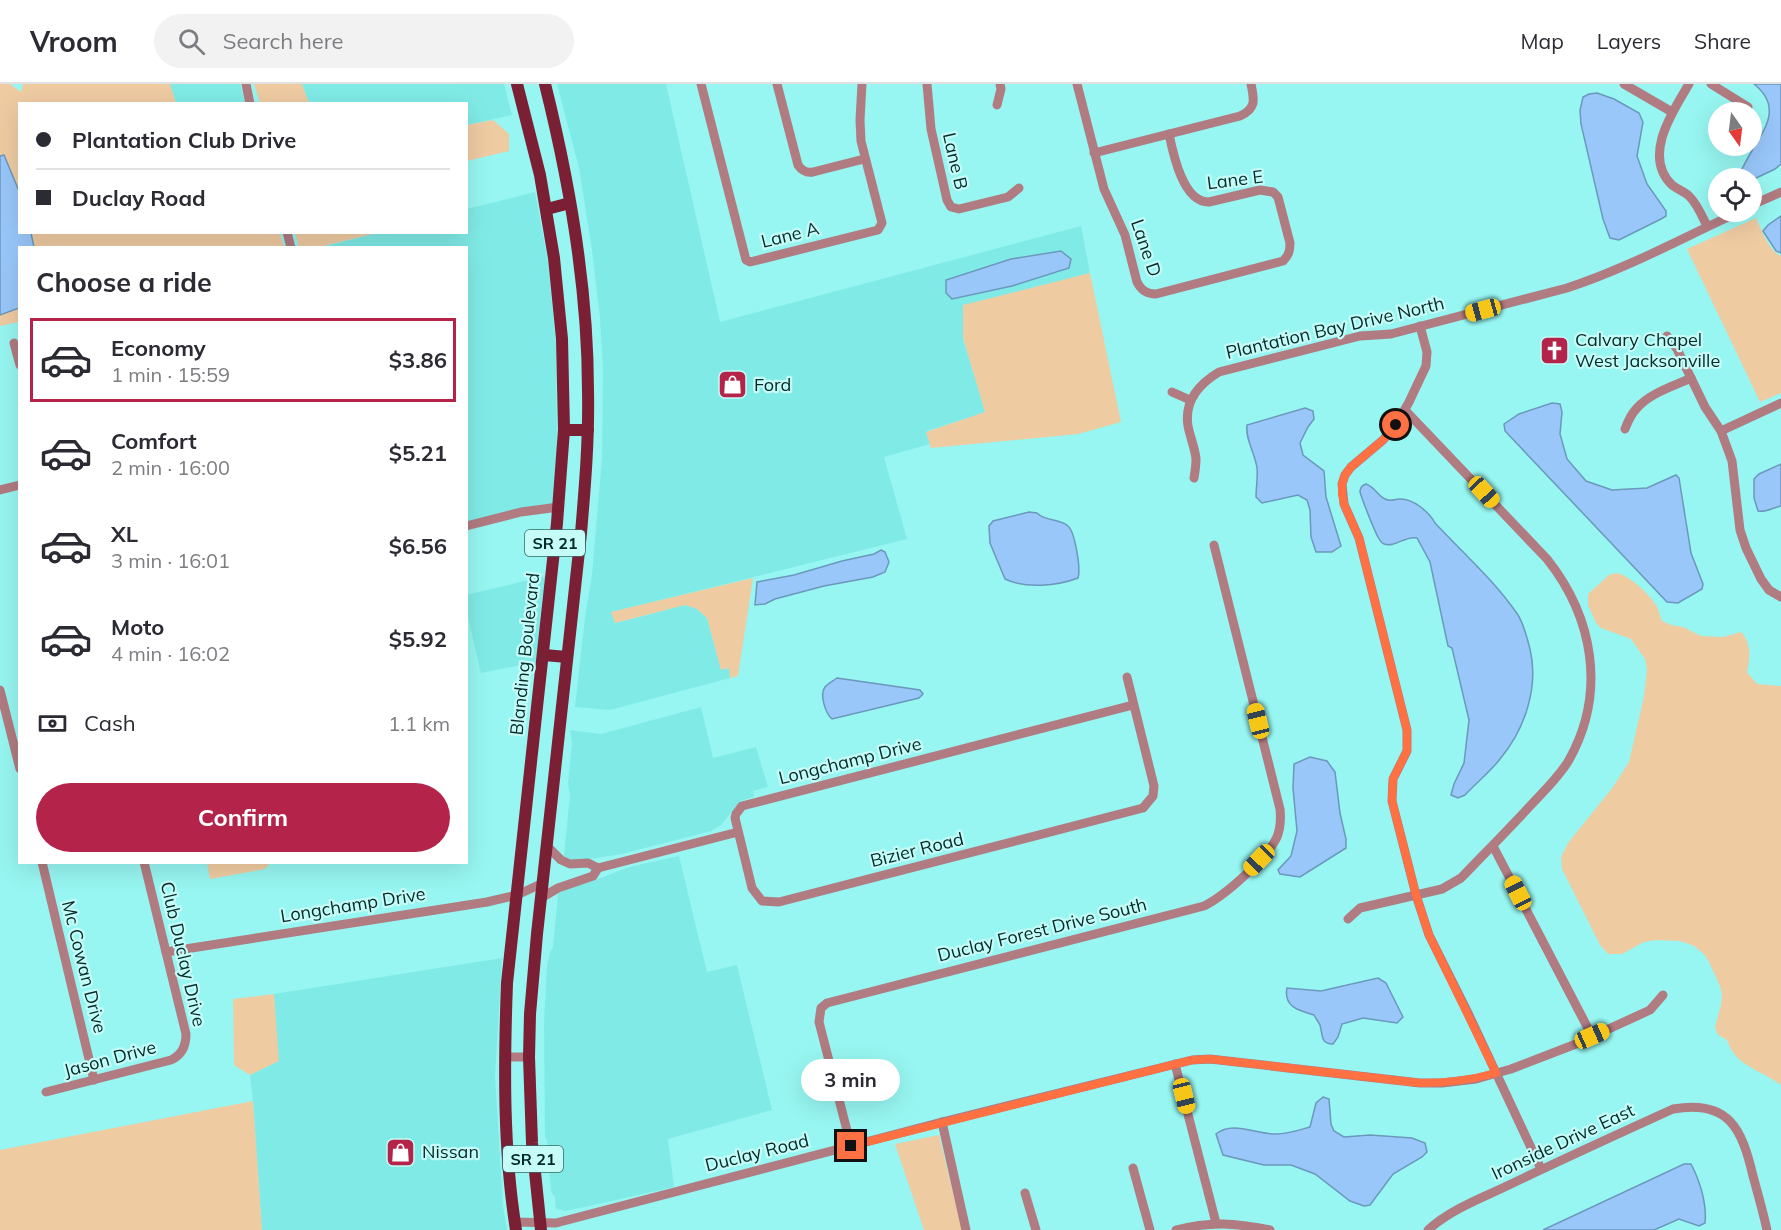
<!DOCTYPE html>
<meta charset="utf-8">
<style>
body{margin:0;font-family:Mulish,sans-serif;background:#f2f2f3;color:#2b2b33;height:100vh;display:flex;flex-direction:column;font-size:22px;white-space:nowrap}
*{box-sizing:border-box;margin:0}
p{font-size:20px;color:#7c7c81}
.icon{flex:none;width:33px;height:33px;fill:none;stroke:currentColor;stroke-width:2;stroke-linecap:round;stroke-linejoin:round}
.map{position:relative;flex:1;overflow:hidden}
.details{position:absolute;left:18px;top:162px;width:450px;height:618px;display:flex;flex-direction:column;background:#fff;border-radius:0px;box-shadow:0 6px 24px #0002}
.details>*{flex:none}
.hud{position:absolute;left:18px;top:18px;width:450px;height:132px;border-radius:0px;box-shadow:0 6px 24px #0002;display:grid;align-content:center;height:132px;padding:0 18px;background:#fff}
.needle{width:39px;rotate:166deg}
.tools{position:absolute;left:1708px;top:18px;display:grid;gap:12px}
.tools a{display:grid;place-items:center;width:54px;height:54px;border-radius:50%;background:#fff;box-shadow:0 6px 24px #0002;font-size:30px}
.end{position:absolute;width:27px;height:27px;margin:-14px;border:8px solid #ff7043;background:#111;box-shadow:0 0 0 3px #111}
.from{border-radius:50%}
.bubble{position:absolute;height:42px;border-radius:21px;background:#fff;box-shadow:0 6px 24px #0002;font-size:20px;font-weight:700;line-height:42px;text-align:center}
.car{position:absolute;width:18px;height:36px;margin:-18px -9px;border-radius:8px;box-shadow:0 0 4px 2px #0007;background:linear-gradient(#f5c518 24%,#345 0 40%,#f5c518 0 76%,#345 0 86%,#f5c518 0)}
.hud b{display:flex;align-items:center;gap:21px;height:57px;font-size:22px}
.hud b+b{border-top:2px solid #e1e1e2}
.hud i{width:15px;height:15px;background:#2b2b33}
ul{padding:0;list-style:none}
li{display:flex;align-items:center;gap:18px;height:84px;margin:0 12px 9px;padding:0 6px;border:3px solid transparent;border-radius:0px}
li div{flex:1}
li b{display:block;font-size:22px}
li em{font-style:normal;font-weight:700}
li.current{border-color:#b4234a}
li>.icon{width:54px;height:54px;stroke-width:1.5}
h2{padding:0 18px;font-size:27px;line-height:72px}
.pay{display:flex;align-items:center;gap:15px;height:66px;padding:0 18px;font-size:22px}
.pay p{margin-inline-start:auto}
.button{display:flex;gap:12px;margin-top:auto;padding:12px 18px}
.button a{flex:1;height:69px;border-radius:36px;background:#b4234a;color:#fff;font-size:24px;font-weight:700;line-height:69px;text-align:center}
header{display:flex;align-items:center;gap:36px;box-sizing:border-box;height:84px;padding:0 30px;background:#fff;border-bottom:2px solid #e1e1e2}
header strong{font-size:28px}
nav{display:flex;gap:33px;margin-inline-start:auto;font-size:21px}
.search{width:420px;height:54px;background:#f2f2f3;display:flex;align-items:center;gap:15px;box-sizing:border-box;padding:0 21px;border-radius:33px;color:#7c7c81;font-size:22px}
.map>svg:first-child{display:block}
</style>
<header>
<strong>Vroom</strong>
<div class="search"><svg class="icon" aria-label="search" viewBox="0 0 24 24"><circle cx="10" cy="10" r="6"/><path d="M15 15l6 6"/></svg>Search here</div>
<nav><a>Map</a><a>Layers</a><a>Share</a></nav>
</header>
<div class="map">
<svg width="1781" height="1146" viewBox="0 0 1781 1146">
<rect width="100%" height="100%" fill="#97f6f1"/>
<g fill="#80ebe6">
<path d="M170 0H240L245 19H176Z"/>
<path d="M302 0H504L512 31 467 41 466 20 309 19Z"/>
<path d="M557 0H666L720 238 1081 142 1090 189 963 222V255L986 328 927 347 930 360 884 373 907 455 612 528 616 539 685 521 697 525 707 534 721 585 730 584V594L610 626 575 623 585 533 592 491 602 373 603 284 600 235 592 166 579 84Z"/>
<path d="M535 108 548 177 556 261 557 372 554 420 467 439 466 164H319L377 149 466 148 467 125Z"/>
<path d="M546 492 537 578 481 589 467 529 466 511Z"/>
<path d="M701 623 713 674 756 663 768 703 753 707 754 713 741 717 721 741 711 747 622 770 578 777 568 775 564 772 570 711 568 700 572 659 570 646 601 650Z"/>
<path d="M679 772 707 888 737 881 772 1026 668 1055 674 1103 585 1123 564 1127 556 1125 555 1113 551 1108 547 1056 545 1053 544 938 547 882 550 868 553 863 558 810 567 804 590 798 629 783Z"/>
<path d="M502 874 495 992 503 1122 507 1146H262L253 1017 250 991 278 977 274 910Z"/>
</g>
<g fill="#efcba2">
<path d="M0 0H10L21 8 23 0H170L176 19 20 20 19 107 4 72H0Z"/>
<path d="M254 0H302L309 19H260Z"/>
<path d="M493 36 509 50V67L467 77V41Z"/>
<path d="M1756 134C1762 146 1768 166 1781 172V309L1760 318 1687 165Z"/>
<path d="M31 149H280L284 163 233 164 228 162 224 164 34 163Z"/>
<path d="M295 149V148L377 149 319 163H299Z"/>
<path d="M1090 189 1121 338 1078 350 931 364 926 348 985 328 963 254V221Z"/>
<path d="M19 224V238L0 242V231Z"/>
<path d="M1616 489C1629 491 1651 511 1657 523 1659 527 1660 532 1662 537L1671 541 1683 543 1701 552 1723 553 1741 548C1752 560 1750 574 1747 588L1757 600 1781 602V1001C1761 986 1735 982 1727 956L1718 951 1715 943 1721 921 1722 911 1720 902 1709 878 1704 870 1694 862 1680 857 1656 856 1644 858 1622 870H1608L1600 861 1562 785 1561 773 1568 759 1613 703 1629 678 1644 612 1647 585 1645 575 1631 555 1601 544 1596 539 1588 521V510L1609 491Z"/>
<path d="M753 494 738 592 730 594 729 584 721 586 707 534 697 525 685 521 615 539 611 528Z"/>
<path d="M207 779V778L270 779 265 785 210 795Z"/>
<path d="M274 910 279 977 250 991 234 981 233 915Z"/>
<path d="M253 1017 262 1146H0V1066Z"/>
<path d="M939 1051 962 1146H924L895 1060Z"/>
</g>
<g fill="#99c7fa" stroke="#6b98bb" stroke-width="1.5">
<path d="M1754 0H1781V80L1775 85 1752 96V94H1737C1742 85 1747 75 1753 65 1767 42 1781 22 1754 0Z"/>
<path d="M1597 9 1614 15 1639 29 1643 38 1637 72 1647 100 1666 127V132L1661 135 1619 156 1610 154 1603 135 1581 40 1580 26 1583 13 1589 10Z"/>
<path d="M4 71 19 107 20 148 31 149 34 163 20 164 19 224 0 231V72Z"/>
<path d="M1781 132V169L1776 167 1763 147 1768 141Z"/>
<path d="M1061 167 1071 175 1069 184 1012 202 952 215 946 209V196L1011 175Z"/>
<path d="M1552 319 1560 320 1562 328 1560 350 1567 375 1586 397 1612 406 1647 404 1676 391 1679 394 1691 469 1703 500 1702 505 1678 519 1667 518 1505 347 1504 340 1519 330Z"/>
<path d="M1305 324 1313 327 1314 335 1308 343 1300 359 1303 371 1324 387 1326 413 1341 462 1332 468H1316L1311 453 1310 426 1307 416 1298 411 1262 419 1256 413C1256 404 1258 393 1257 384 1255 369 1245 355 1247 341Z"/>
<path d="M1781 380V422C1773 423 1766 429 1758 427L1754 414V395L1759 390Z"/>
<path d="M1366 400C1375 403 1377 411 1385 415 1391 418 1394 415 1399 415 1413 414 1429 428 1435 439 1463 469 1495 497 1518 531 1524 541 1527 553 1530 565 1539 603 1525 645 1500 675 1490 688 1476 699 1465 711L1458 714 1451 711 1454 700 1464 679 1469 636 1452 564 1448 562 1430 478 1417 454C1406 451 1395 464 1384 460 1382 459 1379 455 1378 453 1375 448 1360 411 1360 407 1361 402 1362 402 1366 400Z"/>
<path d="M1029 428 1037 429C1046 438 1059 434 1068 442 1075 448 1081 485 1078 494 1057 502 1026 505 1005 495L990 459 989 442 993 437Z"/>
<path d="M881 466 885 468 889 478 885 488 873 493 824 502 775 515 765 520 755 521 757 498 794 491 842 477 874 470Z"/>
<path d="M837 594 920 606 923 610 919 614 832 635C826 630 819 611 825 603 828 599 833 597 837 594Z"/>
<path d="M1310 673 1327 677 1335 688 1340 729 1346 755V764L1300 793 1280 790 1278 786 1291 772 1297 747 1293 704 1294 680Z"/>
<path d="M1378 894 1386 899 1403 933 1397 939 1363 934 1342 940 1338 953 1333 960C1320 960 1323 951 1320 941 1319 939 1315 933 1314 931 1300 927 1283 923 1287 904L1321 907Z"/>
<path d="M1323 1013 1329 1015 1331 1040 1334 1047 1344 1053 1370 1051 1412 1054 1425 1059 1427 1068 1422 1073 1393 1090 1370 1121 1364 1122 1350 1117 1315 1090 1291 1081H1264L1223 1071 1216 1050C1233 1036 1257 1051 1277 1050 1288 1050 1299 1046 1310 1043L1316 1019Z"/>
<path d="M1684 1080H1691C1700 1097 1707 1120 1705 1139L1699 1142 1679 1135 1654 1146H1543Z"/>
</g>
<g fill="none" stroke-linecap="round" stroke-linejoin="round">
<g stroke="#b07b81" stroke-width="9">
<path d="M246 0 250 20"/>
<path d="M701 0 746 176 750 178 878 146 882 139 861 57 860 36 862 0"/>
<path d="M777 0 798 81C802 87 806 89 813 88L864 75"/>
<path d="M927 0 931 45 947 116 951 123 959 125 1008 113 1019 104"/>
<path d="M1077 0 1104 105 1125 151 1137 198C1141 206 1146 210 1156 210L1283 177C1289 171 1290 167 1290 159L1278 113 1273 108 1260 106 1209 118C1183 119 1173 69 1169 50"/>
<path d="M1624 0 1672 28"/>
<path d="M1689 0C1673 27 1642 72 1672 101 1677 105 1683 107 1688 111 1697 119 1702 132 1707 142"/>
<path d="M1711 0 1748 23"/>
<path d="M997 21 1001 5 1000 0"/>
<path d="M1094 69 1240 32C1257 24 1254 15 1251 0"/>
<path d="M1752 121 1781 108"/>
<path d="M287 148 291 164"/>
<path d="M1420 242 1427 268 1426 282 1409 318 1396 341 1383 356 1351 383 1345 391 1342 400 1344 420 1359 454 1407 646V667L1393 695 1392 717 1416 811 1429 851 1468 929 1541 1085"/>
<path d="M1667 252 1677 265 1705 323 1721 347 1732 377 1740 446 1746 464 1761 495 1769 506 1781 513"/>
<path d="M14 259 20 281"/>
<path d="M1172 308 1190 316"/>
<path d="M1625 345C1628 337 1631 330 1637 324 1650 309 1674 302 1691 294"/>
<path d="M1721 347 1781 319"/>
<path d="M1194 394C1195 388 1196 381 1196 375 1195 364 1190 353 1188 342 1184 317 1199 300 1219 288L1360 252 1391 250 1567 204C1626 185 1682 154 1739 128"/>
<path d="M0 406 20 401"/>
<path d="M466 442 521 428 559 423"/>
<path d="M1127 593 1154 702 1153 712 1143 724 779 818 762 817 752 804 735 734 736 730 742 722 1133 621"/>
<path d="M0 606 20 685"/>
<path d="M547 762 561 776 570 780 588 779 598 784 738 748"/>
<path d="M1493 762 1592 952"/>
<path d="M42 778 94 996"/>
<path d="M541 814 558 804 593 792 598 784"/>
<path d="M1348 835 1360 824 1442 805 1461 794C1484 770 1508 746 1530 722 1544 707 1559 693 1569 676 1607 608 1593 533 1547 475L1405 326"/>
<path d="M166 868 487 818 517 811 543 799"/>
<path d="M504 973H529"/>
<path d="M1175 980 1216 1139"/>
<path d="M46 1008 171 976C182 971 186 962 186 950L144 778"/>
<path d="M942 1038 966 1146"/>
<path d="M851 1062 819 938 821 924 827 919 1204 822C1226 811 1267 774 1277 753 1281 743 1281 735 1280 725L1214 461"/>
<path d="M1133 1084 1150 1146"/>
<path d="M1025 1109 1036 1146"/>
<path d="M515 1138 556 1139 942 1038 1192 976 1210 975 1420 999H1442L1476 995 1511 985 1576 960 1650 926 1663 911"/>
<path d="M1176 1146C1211 1137 1235 1139 1270 1146"/>
<path d="M1428 1146C1451 1125 1482 1114 1509 1101 1563 1075 1618 1050 1673 1025 1729 1015 1742 1045 1753 1092 1758 1110 1763 1128 1767 1146"/>
</g>
<g stroke="#7a1f34" stroke-width="12">
<path d="M547 125 570 119"/>
<path d="M564 346H588"/>
<path d="M544 571 567 573"/>
<path d="M516 1146C503 1065 504 981 507 899L557 439 564 346 562 255 554 174 540 91 517 0"/>
<path d="M541 1146 532 1059 529 973 530 930 537 850 581 449C585 402 589 355 588 307 588 204 570 100 545 0"/>
</g>
</g>
<g fill="none" stroke-linecap="round" stroke-linejoin="round">
<path stroke="#ff7043" stroke-width="8" d="M851 1062 1192 976 1210 975 1420 999C1447 999 1471 996 1496 989L1429 851 1416 811 1392 717 1393 695 1407 667V646L1359 454 1344 420 1342 410V400L1345 391 1351 383 1383 356 1396 341"/>
</g>
<defs>
<symbol id="church-square" viewBox="-11 -11 22 22"><rect x="-9" y="-9" width="18" height="18" rx="4" fill="#b4234a" stroke="#c6fcf8"/><path d="M-1.2-6h2.4v3.5h3.3v2.4h-3.3V6h-2.4V-.1h-3.3v-2.4h3.3Z" fill="#fff"/></symbol>
<symbol id="shop-square" viewBox="-11 -11 22 22"><rect x="-9" y="-9" width="18" height="18" rx="4" fill="#b4234a" stroke="#c6fcf8"/><path d="M-5-2.5h2.3a2.7 3.5 0 0 1 5.4 0H5L5.5 6h-11ZM-1.5-2.5h3a1.5 2.3 0 0 0-3 0Z" fill="#fff"/></symbol>
</defs>
<g fill-rule="evenodd">
<use href="#church-square" x="1538" y="250" width="33" height="33"/>
<use href="#shop-square" x="716" y="284" width="33" height="33"/>
<use href="#shop-square" x="384" y="1052" width="33" height="33"/>
</g>
<g text-anchor="middle" stroke-width="4.5" stroke-linejoin="round" paint-order="stroke">
<g fill="#c6fcf8" stroke="#3b6866" stroke-width="1.5">
<rect x="525" y="446" width="60" height="26" rx="4.5"/>
<rect x="503" y="1062" width="60" height="26" rx="4.5"/>
</g>
<g font-size="16" font-weight="bold" fill="#002928">
<text x="555" y="465">SR 21</text>
<text x="533" y="1081">SR 21</text>
</g>
<g font-size="18" fill="#002928" stroke="#c6fcf8">
<text transform="translate(955 77) rotate(77)" y="6">Lane B</text>
<text transform="translate(1235 96) rotate(-7)" y="6">Lane E</text>
<text transform="translate(790 151) rotate(-14)" y="6">Lane A</text>
<text transform="translate(1146 164) rotate(71)" y="6">Lane D</text>
<text transform="translate(1335 244) rotate(-13)" y="6">Plantation Bay Drive North</text>
<text transform="translate(525 570) rotate(-84)" y="6">Blanding Boulevard</text>
<text transform="translate(850 677) rotate(-14)" y="6">Longchamp Drive</text>
<text transform="translate(917 766) rotate(-14)" y="6">Bizier Road</text>
<text transform="translate(353 821) rotate(-9)" y="6">Longchamp Drive</text>
<text transform="translate(1042 846) rotate(-14)" y="6">Duclay Forest Drive South</text>
<text transform="translate(183 870) rotate(77)" y="6">Club Duclay Drive</text>
<text transform="translate(84 883) rotate(76)" y="6">Mc Cowan Drive</text>
<text transform="translate(110 975) rotate(-15)" y="6">Jason Drive</text>
<text transform="translate(1563 1058) rotate(-25)" y="6">Ironside Drive East</text>
<text transform="translate(757 1069) rotate(-14)" y="6">Duclay Road</text>
</g>
<g font-size="18" fill="#002928" stroke="#c6fcf8" text-anchor="start">
<text x="1575" y="262">Calvary Chapel<tspan x="1575" dy="21">West Jacksonville</tspan></text>
<text x="754" y="307">Ford</text>
<text x="422" y="1074">Nissan</text>
</g>
</g>
</svg>
<div class="tools">
<a><svg class="needle" viewBox="-14 -14 28 28"><path d="M0-13l5 13h-10z" fill="#e53935"/><path d="M0 13l5-13h-10z" fill="#7c7c81"/></svg></a>
<a><svg class="icon" aria-label="locate" viewBox="0 0 24 24"><circle cx="12" cy="12" r="6"/><path d="M12 2v4M12 18v4M2 12h4M18 12h4"/></svg></a>
</div>
<i class="end from" style="left:1396px;top:341px"></i>
<i class="end" style="left:851px;top:1062px"></i>
<div class="bubble" style="left:801px;top:975px;width:99px">3 min</div>
<i class="car" style="left:1483px;top:226px;rotate:255deg"></i>
<i class="car" style="left:1484px;top:408px;rotate:137deg"></i>
<i class="car" style="left:1258px;top:637px;rotate:346deg"></i>
<i class="car" style="left:1259px;top:776px;rotate:224deg"></i>
<i class="car" style="left:1518px;top:809px;rotate:333deg"></i>
<i class="car" style="left:1592px;top:952px;rotate:66deg"></i>
<i class="car" style="left:1184px;top:1012px;rotate:166deg"></i>
<div class="hud">
<b><i class="from"></i>Plantation Club Drive</b>
<b><i></i>Duclay Road</b>
</div>
<section class="details">
<h2>Choose a ride</h2>
<ul>
<li class="current"><svg class="icon" aria-label="car" viewBox="0 0 24 24"><path d="M5 17H2v-5l4-1 3-4h7l3 4 3 1v5h-3M9 17h6M6 11h13"/><circle cx="7" cy="17" r="2"/><circle cx="17" cy="17" r="2"/></svg><div><b>Economy</b><p>1 min · 15:59</p></div><em>$3.86</em></li>
<li><svg class="icon" aria-label="car" viewBox="0 0 24 24"><path d="M5 17H2v-5l4-1 3-4h7l3 4 3 1v5h-3M9 17h6M6 11h13"/><circle cx="7" cy="17" r="2"/><circle cx="17" cy="17" r="2"/></svg><div><b>Comfort</b><p>2 min · 16:00</p></div><em>$5.21</em></li>
<li><svg class="icon" aria-label="car" viewBox="0 0 24 24"><path d="M5 17H2v-5l4-1 3-4h7l3 4 3 1v5h-3M9 17h6M6 11h13"/><circle cx="7" cy="17" r="2"/><circle cx="17" cy="17" r="2"/></svg><div><b>XL</b><p>3 min · 16:01</p></div><em>$6.56</em></li>
<li><svg class="icon" aria-label="car" viewBox="0 0 24 24"><path d="M5 17H2v-5l4-1 3-4h7l3 4 3 1v5h-3M9 17h6M6 11h13"/><circle cx="7" cy="17" r="2"/><circle cx="17" cy="17" r="2"/></svg><div><b>Moto</b><p>4 min · 16:02</p></div><em>$5.92</em></li>
</ul>
<div class="pay"><svg class="icon" aria-label="cash" viewBox="0 0 24 24"><path d="M3 7h18v10H3z"/><circle cx="12" cy="12" r="2"/></svg>Cash<p>1.1 km</p></div>
<div class="button"><a>Confirm</a></div>
</section>
</div>
